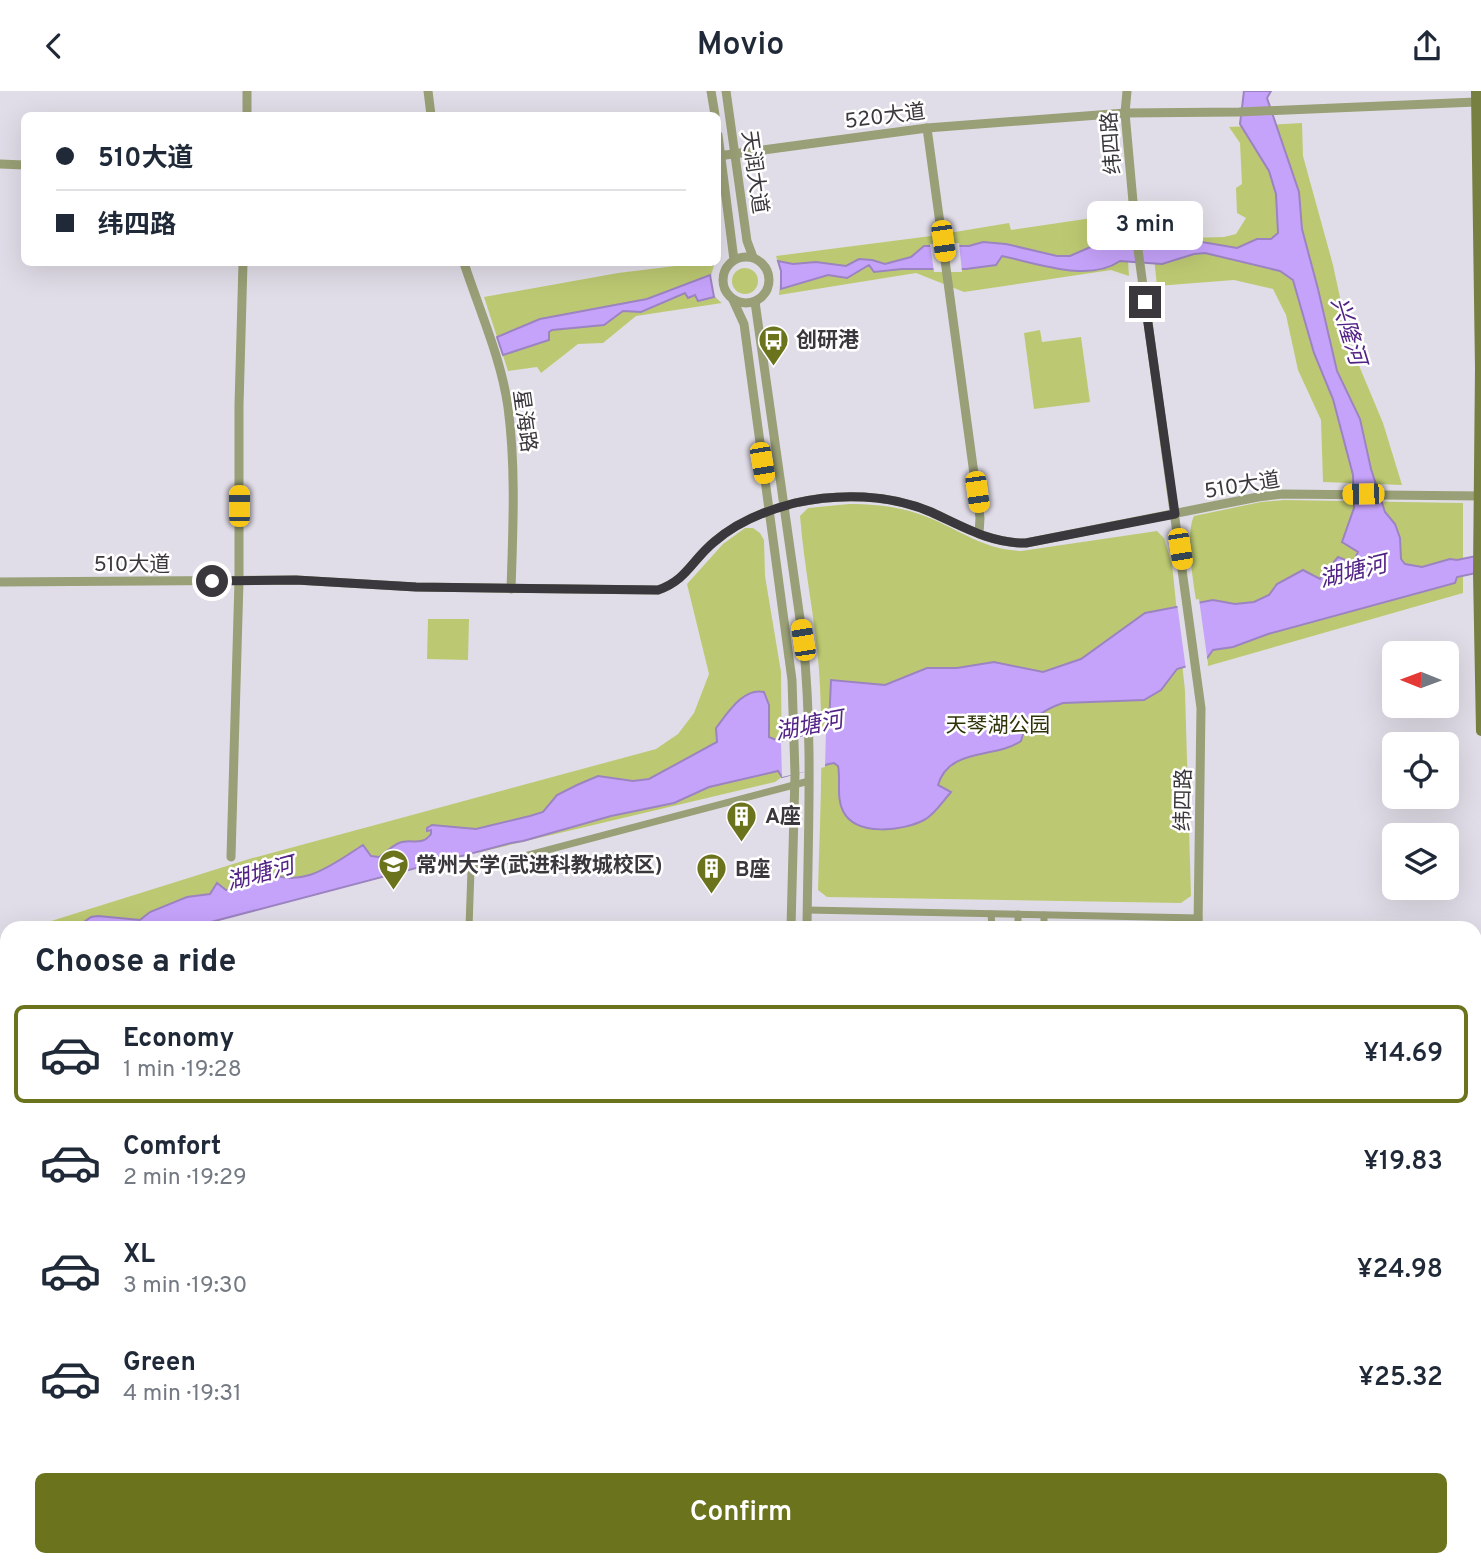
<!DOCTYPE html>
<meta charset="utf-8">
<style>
body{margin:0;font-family:Overpass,"Noto Sans SC",sans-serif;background:#f6f6f7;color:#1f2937;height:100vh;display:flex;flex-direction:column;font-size:26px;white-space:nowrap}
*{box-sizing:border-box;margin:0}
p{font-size:23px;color:#747a83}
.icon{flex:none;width:38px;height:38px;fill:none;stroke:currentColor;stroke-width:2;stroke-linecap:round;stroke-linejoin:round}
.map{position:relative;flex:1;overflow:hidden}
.details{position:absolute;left:0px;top:830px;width:1482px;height:646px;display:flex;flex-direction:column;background:#fff;border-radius:21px 21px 0 0;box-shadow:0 7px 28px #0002}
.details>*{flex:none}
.hud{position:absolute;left:21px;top:21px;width:700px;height:154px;border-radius:10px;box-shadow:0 7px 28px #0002;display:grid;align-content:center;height:154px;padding:0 35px;background:#fff}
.needle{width:46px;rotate:271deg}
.fabs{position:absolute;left:1382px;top:550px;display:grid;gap:14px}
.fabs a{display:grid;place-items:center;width:77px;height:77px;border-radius:10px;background:#fff;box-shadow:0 7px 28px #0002;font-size:35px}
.end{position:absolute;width:32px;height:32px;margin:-16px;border:9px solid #3a383c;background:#fff;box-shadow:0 0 0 4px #fff}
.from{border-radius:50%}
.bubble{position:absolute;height:49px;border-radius:10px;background:#fff;box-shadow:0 7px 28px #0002;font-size:23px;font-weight:600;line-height:49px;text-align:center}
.car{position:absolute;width:21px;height:42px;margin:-21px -10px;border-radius:9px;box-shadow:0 0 5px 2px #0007;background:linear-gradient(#f5c518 24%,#345 0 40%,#f5c518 0 76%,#345 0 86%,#f5c518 0)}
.hud b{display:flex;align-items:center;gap:24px;height:66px;font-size:26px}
.hud b+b{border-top:2px solid #e0e1e3}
.hud i{width:18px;height:18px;background:#1f2937}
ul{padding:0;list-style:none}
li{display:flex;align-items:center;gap:21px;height:98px;margin:0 14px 10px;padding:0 21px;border:4px solid transparent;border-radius:10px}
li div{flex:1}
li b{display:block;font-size:26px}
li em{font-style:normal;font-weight:600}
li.selected{border-color:#6b731d}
li>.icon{width:63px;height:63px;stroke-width:1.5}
h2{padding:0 35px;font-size:32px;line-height:84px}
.cta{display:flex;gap:14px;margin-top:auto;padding:14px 35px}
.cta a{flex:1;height:80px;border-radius:10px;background:#6b731d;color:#fff;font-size:28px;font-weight:600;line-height:80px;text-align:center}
header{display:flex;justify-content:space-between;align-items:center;height:91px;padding:0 35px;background:#fff;font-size:32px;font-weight:600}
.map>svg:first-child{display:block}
</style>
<header><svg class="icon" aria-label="back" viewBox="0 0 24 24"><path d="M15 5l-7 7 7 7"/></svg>Movio<svg class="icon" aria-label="share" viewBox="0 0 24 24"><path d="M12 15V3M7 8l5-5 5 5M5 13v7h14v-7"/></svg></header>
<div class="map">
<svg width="1481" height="1475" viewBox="0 0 1481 1475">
<rect width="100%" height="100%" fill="#e1dde8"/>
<g fill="#bdc972">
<path d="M1302 32 1303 65 1333 174 1350 253 1383 332 1402 394 1323 391 1321 329 1298 279 1286 224 1273 198 1234 189 1157 195 1152 148 1224 146 1236 143 1246 127 1237 122 1236 97 1242 93 1240 52 1229 36Z"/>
<path d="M1112 124 1113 130 1125 127 1129 185 1111 179 964 201 916 182 779 204 781 180 776 165 931 145 1009 132 1011 139Z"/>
<path d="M700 172H715C709 187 707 201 722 212L636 225 603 252 578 253 541 282 537 276 508 280 484 206 618 182Z"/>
<circle cx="745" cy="190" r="13"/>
<path d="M1040 239 1042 251 1081 246 1090 311 1034 318 1024 242Z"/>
<path d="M1284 409 1463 412V502L1208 575C1203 543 1181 451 1194 425L1261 411Z"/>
<path d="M849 413C872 413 896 415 919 423 957 436 979 458 1021 460L1157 440 1164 447 1172 473 1185 600 1191 805 1181 812 827 806 818 799C820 726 824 652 819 579 815 527 804 476 800 425L808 417Z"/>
<path d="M745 437H753L760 442 764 449 765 485 781 581 782 686 775 691 459 766 194 836H32L249 768 656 658 678 643 694 622 709 583 687 493 723 453Z"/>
<path d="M428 528H469L468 569 427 568Z"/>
<path d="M52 1468H224L229 1475H47Z"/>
<rect x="234" y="1468" width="71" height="7"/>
<rect x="691" y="1468" width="50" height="7"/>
<rect x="757" y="1468" width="53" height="7"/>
<path d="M832 1468H987L970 1475H832Z"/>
<path d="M1210 1468H1317V1475H1234Z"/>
</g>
<g fill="#c6a3fb" stroke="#9c83c2" stroke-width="2">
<path d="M1244 0H1271L1267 7 1299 101 1302 138 1318 198 1337 280 1360 328 1371 378 1385 421 1395 433 1400 447 1401 468 1405 473 1422 476 1450 468 1457 469 1481 464V481L1457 486 1455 492 1268 543 1233 556 1213 559 1205 570 1177 578 1161 599 1144 609 1063 612C1045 618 1025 630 1021 650 995 668 949 656 938 694L951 701C943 710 934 724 924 729 903 740 856 746 843 720 836 707 841 689 838 675L834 672 829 673 782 686 778 680 709 696 674 712 611 725 523 750 511 752 192 836H77L91 826 98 825 140 829 150 821 187 806 210 803 217 792 226 799H234L242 791 255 790 259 787 260 781 265 780C301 800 333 773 363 754L371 765 379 766C385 762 392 755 399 752 410 747 422 756 431 743V739L427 740V737L432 734 476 738 530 725 543 721 557 704 577 694 598 685 633 690 649 688 717 651 716 637C727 623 743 596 764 601L769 614V646L781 651 826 639 829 634 831 589 885 594 927 577H957L994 571 1043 581 1081 568 1145 522 1213 509 1235 513 1254 511 1269 504 1277 493 1303 479 1320 488 1338 466 1353 472 1358 461 1342 451 1354 417 1353 384 1333 308 1314 262 1293 189 1280 180 1205 162 1194 163 1162 173 1120 170C1088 192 1037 172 1002 165L996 174 966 178H902L874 181 869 174 847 187 828 184 781 198V180L778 170 793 173 816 171 846 175 859 168 872 169 885 173 911 166 924 155H969L983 151 1006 153 1057 165H1070L1118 144 1165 157 1202 151 1237 157 1257 148H1271L1278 142 1276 103 1269 80 1240 33Z"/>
<path d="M710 184 714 206 698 210 695 204 688 207 685 202 641 221 623 220 604 234 552 239 549 241V249L503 264 497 246 540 228 647 208Z"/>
<path d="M662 1468H694V1475H661Z"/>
</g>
<g fill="#e1dde8">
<path d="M959 152 962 181H934L930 153Z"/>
<path d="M1199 508 1208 573 1186 579 1177 512Z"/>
<path d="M826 639 825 676 782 686 781 651Z"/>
</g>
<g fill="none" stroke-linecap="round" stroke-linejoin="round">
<g stroke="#999f76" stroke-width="7">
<path d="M807 819 1199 827"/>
<path d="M991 823 992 836"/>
<path d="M1044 824V836"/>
<path d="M469 836 471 779 809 690"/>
<path d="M1018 836V823"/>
</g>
<g stroke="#999f76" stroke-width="9">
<path d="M428 0 431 24"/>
<path d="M711 0 715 24"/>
<path d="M726 0 747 150 753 166"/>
<path d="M1127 0 1125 22 1136 144 1201 617 1198 836"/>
<path d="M247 24V0"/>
<path d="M927 37 980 427 979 443"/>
<path d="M718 44 734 169"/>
<path d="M718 65 927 37 1125 22 1239 21 1476 11"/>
<path d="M0 73 24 74"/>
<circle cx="746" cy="189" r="23"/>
<path d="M464 172C479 218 501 267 508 316 516 376 513 438 511 498"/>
<path d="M733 209 744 233 792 589 795 683 791 836"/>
<path d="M755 211 803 549C813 644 808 740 807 836"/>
<path d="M0 491 296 489 416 496 658 499C687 489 692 469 714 451 736 432 767 419 795 412 839 402 889 403 931 421 962 435 991 453 1026 452L1258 406 1282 403 1481 405"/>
<path d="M231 766 239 490V314L243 172"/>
<path d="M1475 908H1481"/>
<path d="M1475 1342 1481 1341"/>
<path d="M0 1362H7"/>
<path d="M1475 1388H1481"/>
<path d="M0 1407H7"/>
<path d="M750 1475V1468"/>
<path d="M819 1475V1468"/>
</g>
<path stroke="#777f41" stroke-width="10" d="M1476 0 1480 277 1478 482 1481 640"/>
<g stroke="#60680b" stroke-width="10">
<path d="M1475 1356H1481"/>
<path d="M0 1376H7"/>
<path d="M1475 1376H1481"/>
<path d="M0 1396H7"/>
</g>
</g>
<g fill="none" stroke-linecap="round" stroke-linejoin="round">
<path stroke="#3a383c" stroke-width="9" d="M212 490 296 489 416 496 658 499C687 489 692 469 714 451 736 432 767 419 795 412 839 402 889 403 931 421 962 435 991 453 1026 452L1175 423 1145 211"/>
</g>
<defs>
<symbol id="bus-pin" viewBox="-11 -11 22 30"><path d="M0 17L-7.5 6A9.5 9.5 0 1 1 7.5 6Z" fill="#6b731d" stroke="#fff"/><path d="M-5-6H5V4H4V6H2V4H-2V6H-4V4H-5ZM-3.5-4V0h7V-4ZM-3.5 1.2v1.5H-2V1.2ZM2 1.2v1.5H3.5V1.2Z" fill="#fff"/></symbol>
<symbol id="building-pin" viewBox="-11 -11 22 30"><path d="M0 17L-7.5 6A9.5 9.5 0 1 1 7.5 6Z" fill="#6b731d" stroke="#fff"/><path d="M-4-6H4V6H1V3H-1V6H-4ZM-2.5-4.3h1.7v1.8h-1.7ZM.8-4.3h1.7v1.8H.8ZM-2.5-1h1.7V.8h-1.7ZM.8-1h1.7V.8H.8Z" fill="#fff"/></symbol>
<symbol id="university-pin" viewBox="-11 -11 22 30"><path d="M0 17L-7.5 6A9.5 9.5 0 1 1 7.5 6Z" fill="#6b731d" stroke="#fff"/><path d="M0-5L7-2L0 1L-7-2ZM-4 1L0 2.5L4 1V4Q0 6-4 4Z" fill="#fff"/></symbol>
</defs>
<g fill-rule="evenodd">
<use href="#bus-pin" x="756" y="232" width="35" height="47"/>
<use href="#building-pin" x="724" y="708" width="35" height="47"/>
<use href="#university-pin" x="376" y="756" width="35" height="47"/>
<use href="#building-pin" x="694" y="760" width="35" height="47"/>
</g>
<g text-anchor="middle" stroke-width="5" stroke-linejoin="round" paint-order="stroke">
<g font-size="21" fill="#3a383c" stroke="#fff">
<text transform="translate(885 25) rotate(-7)" y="7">520大道</text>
<text transform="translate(1111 52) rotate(-94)" y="7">纬四路</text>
<text transform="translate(755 81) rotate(82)" y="7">天润大道</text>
<text transform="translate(525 330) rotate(82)" y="7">星海路</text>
<text transform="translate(1242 394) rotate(-9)" y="7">510大道</text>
<text x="132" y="480">510大道</text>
<text transform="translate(1183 709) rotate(-89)" y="7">纬四路</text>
</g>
<g font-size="21" font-weight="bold" fill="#3a383c" stroke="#fff" text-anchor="start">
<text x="796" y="256">创研港</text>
<text x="765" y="732">A座</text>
<text x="416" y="781">常州大学(武进科教城校区)</text>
<text x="735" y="785">B座</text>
</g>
<g font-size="21" fill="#2f3408" stroke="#fff">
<text x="998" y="641">天琴湖公园</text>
</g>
<g font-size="23" font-style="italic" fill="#532286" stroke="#fff">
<text transform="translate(1349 240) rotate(73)" y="8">兴隆河</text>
<text transform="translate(1353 480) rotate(-14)" y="8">湖塘河</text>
<text transform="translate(809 634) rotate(-11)" y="8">湖塘河</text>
<text transform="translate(260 782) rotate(-15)" y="8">湖塘河</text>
</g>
</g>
</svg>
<div class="fabs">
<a><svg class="needle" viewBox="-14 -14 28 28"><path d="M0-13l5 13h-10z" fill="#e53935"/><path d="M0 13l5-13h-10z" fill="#747a83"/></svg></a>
<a><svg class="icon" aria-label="locate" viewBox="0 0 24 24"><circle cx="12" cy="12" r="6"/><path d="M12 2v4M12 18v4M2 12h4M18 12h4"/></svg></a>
<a><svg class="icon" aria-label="layers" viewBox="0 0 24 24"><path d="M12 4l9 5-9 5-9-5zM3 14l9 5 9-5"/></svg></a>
</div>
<i class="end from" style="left:212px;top:490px"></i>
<i class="end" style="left:1145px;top:211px"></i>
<div class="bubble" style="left:1087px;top:110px;width:116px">3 min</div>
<i class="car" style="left:943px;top:150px;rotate:172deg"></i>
<i class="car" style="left:762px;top:372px;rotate:170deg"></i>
<i class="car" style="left:977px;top:401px;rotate:172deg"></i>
<i class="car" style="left:1363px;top:403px;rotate:269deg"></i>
<i class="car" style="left:239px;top:415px;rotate:0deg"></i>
<i class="car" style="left:1180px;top:458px;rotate:171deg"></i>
<i class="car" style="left:803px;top:549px;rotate:351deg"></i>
<div class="hud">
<b><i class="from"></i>510大道</b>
<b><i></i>纬四路</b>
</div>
<section class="details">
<h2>Choose a ride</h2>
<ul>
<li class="selected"><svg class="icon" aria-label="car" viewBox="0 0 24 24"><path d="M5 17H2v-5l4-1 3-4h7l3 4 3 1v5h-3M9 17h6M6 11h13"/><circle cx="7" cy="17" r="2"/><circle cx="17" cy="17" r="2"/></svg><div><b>Economy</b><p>1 min · 19:28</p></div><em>¥14.69</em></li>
<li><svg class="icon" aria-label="car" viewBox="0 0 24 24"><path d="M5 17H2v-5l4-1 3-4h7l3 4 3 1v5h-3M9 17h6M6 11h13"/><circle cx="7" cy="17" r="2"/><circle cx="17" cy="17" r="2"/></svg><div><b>Comfort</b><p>2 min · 19:29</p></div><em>¥19.83</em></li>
<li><svg class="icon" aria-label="car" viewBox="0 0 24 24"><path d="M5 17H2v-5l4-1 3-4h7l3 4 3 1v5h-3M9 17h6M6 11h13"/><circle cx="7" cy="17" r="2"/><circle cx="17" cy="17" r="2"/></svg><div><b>XL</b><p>3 min · 19:30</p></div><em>¥24.98</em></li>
<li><svg class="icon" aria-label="car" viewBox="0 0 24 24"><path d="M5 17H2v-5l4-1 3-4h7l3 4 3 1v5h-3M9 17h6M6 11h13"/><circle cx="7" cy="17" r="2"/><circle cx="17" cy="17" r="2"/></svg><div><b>Green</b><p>4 min · 19:31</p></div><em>¥25.32</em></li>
</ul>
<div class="cta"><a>Confirm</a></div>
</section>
</div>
